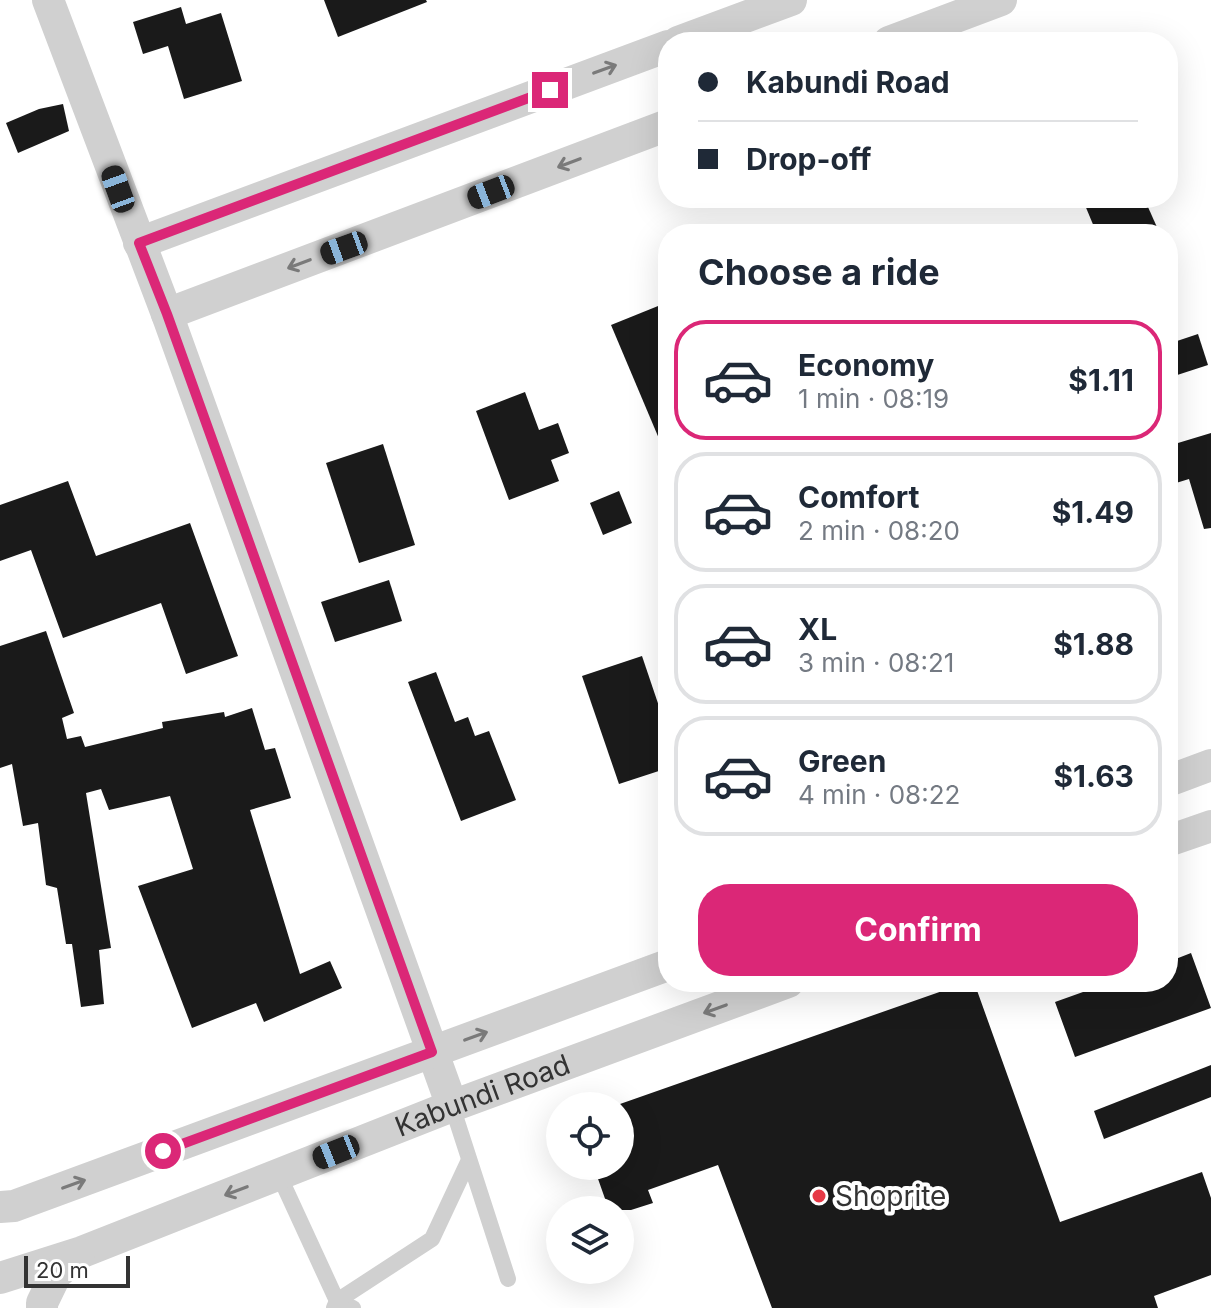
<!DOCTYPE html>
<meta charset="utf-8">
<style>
body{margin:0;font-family:Inter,sans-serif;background:#f6f6f7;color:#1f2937;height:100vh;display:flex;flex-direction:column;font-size:30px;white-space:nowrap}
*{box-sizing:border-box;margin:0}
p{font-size:26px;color:#747a83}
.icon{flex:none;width:44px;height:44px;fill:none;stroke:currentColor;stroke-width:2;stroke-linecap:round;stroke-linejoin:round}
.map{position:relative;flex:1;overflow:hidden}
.side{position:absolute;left:658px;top:224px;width:520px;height:768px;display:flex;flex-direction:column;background:#fff;border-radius:32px;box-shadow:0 8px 32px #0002}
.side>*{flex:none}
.banner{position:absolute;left:658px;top:32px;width:520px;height:176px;border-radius:32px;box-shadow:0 8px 32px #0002;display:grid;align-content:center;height:176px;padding:0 40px;background:#fff}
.buttons{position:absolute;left:546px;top:1092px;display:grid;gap:16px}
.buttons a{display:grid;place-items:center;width:88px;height:88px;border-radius:50%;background:#fff;box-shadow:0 8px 32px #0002;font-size:40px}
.scale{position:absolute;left:24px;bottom:20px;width:106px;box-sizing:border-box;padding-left:8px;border:4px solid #333;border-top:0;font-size:22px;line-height:28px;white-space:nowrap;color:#333;-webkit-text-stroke:6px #fff;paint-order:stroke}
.end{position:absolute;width:36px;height:36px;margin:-18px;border:10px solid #db2777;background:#fff;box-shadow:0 0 0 4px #fff}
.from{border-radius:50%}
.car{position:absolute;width:24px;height:48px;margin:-24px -12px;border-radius:10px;box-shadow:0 0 6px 2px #0007;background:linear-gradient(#222 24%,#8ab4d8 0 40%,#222 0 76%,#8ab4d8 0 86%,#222 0)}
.banner b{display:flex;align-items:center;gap:28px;height:76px;font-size:30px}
.banner b+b{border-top:2px solid #e0e1e3}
.banner i{width:20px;height:20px;background:#1f2937}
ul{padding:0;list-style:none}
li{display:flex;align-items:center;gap:24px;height:120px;margin:0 16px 12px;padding:0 24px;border:4px solid #e0e1e3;border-radius:32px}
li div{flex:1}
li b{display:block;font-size:30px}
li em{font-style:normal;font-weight:700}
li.current{border-color:#db2777}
li>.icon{width:72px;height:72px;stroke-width:1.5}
h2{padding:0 40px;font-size:36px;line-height:96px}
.primary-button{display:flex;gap:16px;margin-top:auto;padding:16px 40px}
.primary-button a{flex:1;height:92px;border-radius:32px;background:#db2777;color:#fff;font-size:32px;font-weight:700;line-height:92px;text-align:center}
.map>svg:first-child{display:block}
</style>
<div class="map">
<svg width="1211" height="1308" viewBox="0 0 1211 1308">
<rect width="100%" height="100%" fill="#fff"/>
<g fill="#1a1a1a">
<path d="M324 0H426L427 2 338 37Z"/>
<path d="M181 7 186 24 221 13 242 81 184 99 168 46 143 54 133 22Z"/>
<path d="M63 104 69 131 18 153 6 123 39 109Z"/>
<path d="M1082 198H1144L1160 234H1097Z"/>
<path d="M668 302V460L611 325Z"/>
<path d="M1198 334 1208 365 1168 378V344Z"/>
<path d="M525 392 539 430 558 423 569 453 551 460 559 481 509 500 476 411Z"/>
<path d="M1211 433V528L1204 529 1189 479 1176 483 1168 457V446Z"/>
<path d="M383 444 415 545 359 563 326 463Z"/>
<path d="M68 481 96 556 190 523 238 656 186 674 161 603 63 638 31 550 0 561V505Z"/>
<path d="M619 491 632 523 603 535 590 503Z"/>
<path d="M389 580 402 621 335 642 321 602Z"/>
<path d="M46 631 74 713 62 718 67 739 81 736 85 747 163 728 162 722 224 712 225 717 252 708 265 750 275 748 291 798 250 810 300 974 330 961 342 988 264 1022 256 1003 192 1028 138 886 193 869 170 796 109 810 101 789 86 793 111 948 99 950 104 1004 81 1007 72 944H66L57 888 46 885 38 823 23 826 12 764 0 768V646Z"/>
<path d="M642 656 668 733V768L619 784 582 676Z"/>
<path d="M436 672 455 722 468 717 475 736 489 731 516 800 461 821 408 682Z"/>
<path d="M1191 953 1211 1008 1075 1057 1055 1002 1111 982H1168V962Z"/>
<path d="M968 982H974L1060 1222 1202 1172 1211 1198V1275L1154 1296 1158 1308H772L718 1165 648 1190 653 1203 631 1210H609L597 1176 620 1167V1104Z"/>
<path d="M1211 1065V1097L1104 1139 1094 1111Z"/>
</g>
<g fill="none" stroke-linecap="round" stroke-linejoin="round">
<g stroke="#d0d0d0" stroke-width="16">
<path d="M452 1106 508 1279"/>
<path d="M279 1175 337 1301 353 1308"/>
<path d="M334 1308 337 1301 432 1239 469 1160"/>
</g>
<g stroke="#d0d0d0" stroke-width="32">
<path d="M48 0 167 314 452 1106"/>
<path d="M678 42 791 0"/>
<path d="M889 42 1001 0"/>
<path d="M139 243 668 46"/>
<path d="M167 314 668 125"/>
<path d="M1168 781 1211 765"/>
<path d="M1168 841 1211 826"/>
<path d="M0 1207 14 1206 668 965"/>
<path id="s1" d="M0 1278 82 1252 452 1106 788 982"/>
<path d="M42 1308V1303L56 1274 79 1254"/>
</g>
</g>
<defs><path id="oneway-shaft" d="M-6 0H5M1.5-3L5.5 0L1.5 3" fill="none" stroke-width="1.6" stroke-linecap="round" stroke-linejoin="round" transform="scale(2)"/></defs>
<g stroke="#7a7a7a">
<use href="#oneway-shaft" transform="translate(605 69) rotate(-20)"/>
<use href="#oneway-shaft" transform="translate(569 163) rotate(159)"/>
<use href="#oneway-shaft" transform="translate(299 264) rotate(159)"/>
<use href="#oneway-shaft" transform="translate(715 1009) rotate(160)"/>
<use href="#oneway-shaft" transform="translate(476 1036) rotate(-20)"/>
<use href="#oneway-shaft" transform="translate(74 1184) rotate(-20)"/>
<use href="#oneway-shaft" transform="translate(236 1191) rotate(159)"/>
</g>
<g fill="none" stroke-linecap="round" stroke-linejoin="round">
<path stroke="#db2777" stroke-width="10" d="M163 1151 432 1052 167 314 139 243 550 90"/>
</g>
<circle fill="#e63946" stroke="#fff" stroke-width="3" cx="819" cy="1196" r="8"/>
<g text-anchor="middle" stroke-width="8" stroke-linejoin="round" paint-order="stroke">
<g font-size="28" fill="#333" stroke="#fff">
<text dy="10" stroke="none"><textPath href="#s1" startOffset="516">Kabundi Road</textPath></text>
</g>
<g font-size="28" fill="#333" stroke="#fff" text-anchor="start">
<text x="835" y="1206">Shoprite</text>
</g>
</g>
</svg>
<div class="buttons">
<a><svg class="icon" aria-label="locate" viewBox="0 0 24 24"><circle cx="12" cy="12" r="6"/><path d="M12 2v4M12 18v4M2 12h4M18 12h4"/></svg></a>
<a><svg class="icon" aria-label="layers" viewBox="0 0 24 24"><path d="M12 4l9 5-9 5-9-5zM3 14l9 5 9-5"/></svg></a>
</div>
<div class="scale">20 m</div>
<i class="end from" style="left:163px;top:1151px"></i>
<i class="end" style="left:550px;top:90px"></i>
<i class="car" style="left:118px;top:189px;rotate:340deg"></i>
<i class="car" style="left:491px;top:192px;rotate:249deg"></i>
<i class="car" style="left:344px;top:248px;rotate:250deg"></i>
<i class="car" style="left:336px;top:1152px;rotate:248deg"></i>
<div class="banner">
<b><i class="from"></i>Kabundi Road</b>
<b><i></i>Drop-off</b>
</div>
<section class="side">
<h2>Choose a ride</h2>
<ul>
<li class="current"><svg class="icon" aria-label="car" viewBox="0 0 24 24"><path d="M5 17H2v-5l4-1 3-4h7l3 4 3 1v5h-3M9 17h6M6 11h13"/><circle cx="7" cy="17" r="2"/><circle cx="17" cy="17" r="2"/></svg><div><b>Economy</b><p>1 min · 08:19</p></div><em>$1.11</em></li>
<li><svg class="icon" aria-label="car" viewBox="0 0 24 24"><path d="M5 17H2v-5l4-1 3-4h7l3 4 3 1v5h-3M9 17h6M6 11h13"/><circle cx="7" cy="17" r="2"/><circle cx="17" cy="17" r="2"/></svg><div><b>Comfort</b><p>2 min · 08:20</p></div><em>$1.49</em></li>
<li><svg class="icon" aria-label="car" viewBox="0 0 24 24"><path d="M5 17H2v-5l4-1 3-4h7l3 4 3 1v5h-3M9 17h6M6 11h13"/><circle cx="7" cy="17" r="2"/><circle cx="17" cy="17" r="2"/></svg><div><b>XL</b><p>3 min · 08:21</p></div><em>$1.88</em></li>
<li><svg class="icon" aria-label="car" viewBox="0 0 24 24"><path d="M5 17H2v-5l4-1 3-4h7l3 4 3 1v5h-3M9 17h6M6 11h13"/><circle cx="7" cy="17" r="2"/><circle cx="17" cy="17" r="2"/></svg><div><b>Green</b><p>4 min · 08:22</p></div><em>$1.63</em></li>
</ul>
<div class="primary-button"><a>Confirm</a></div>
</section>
</div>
